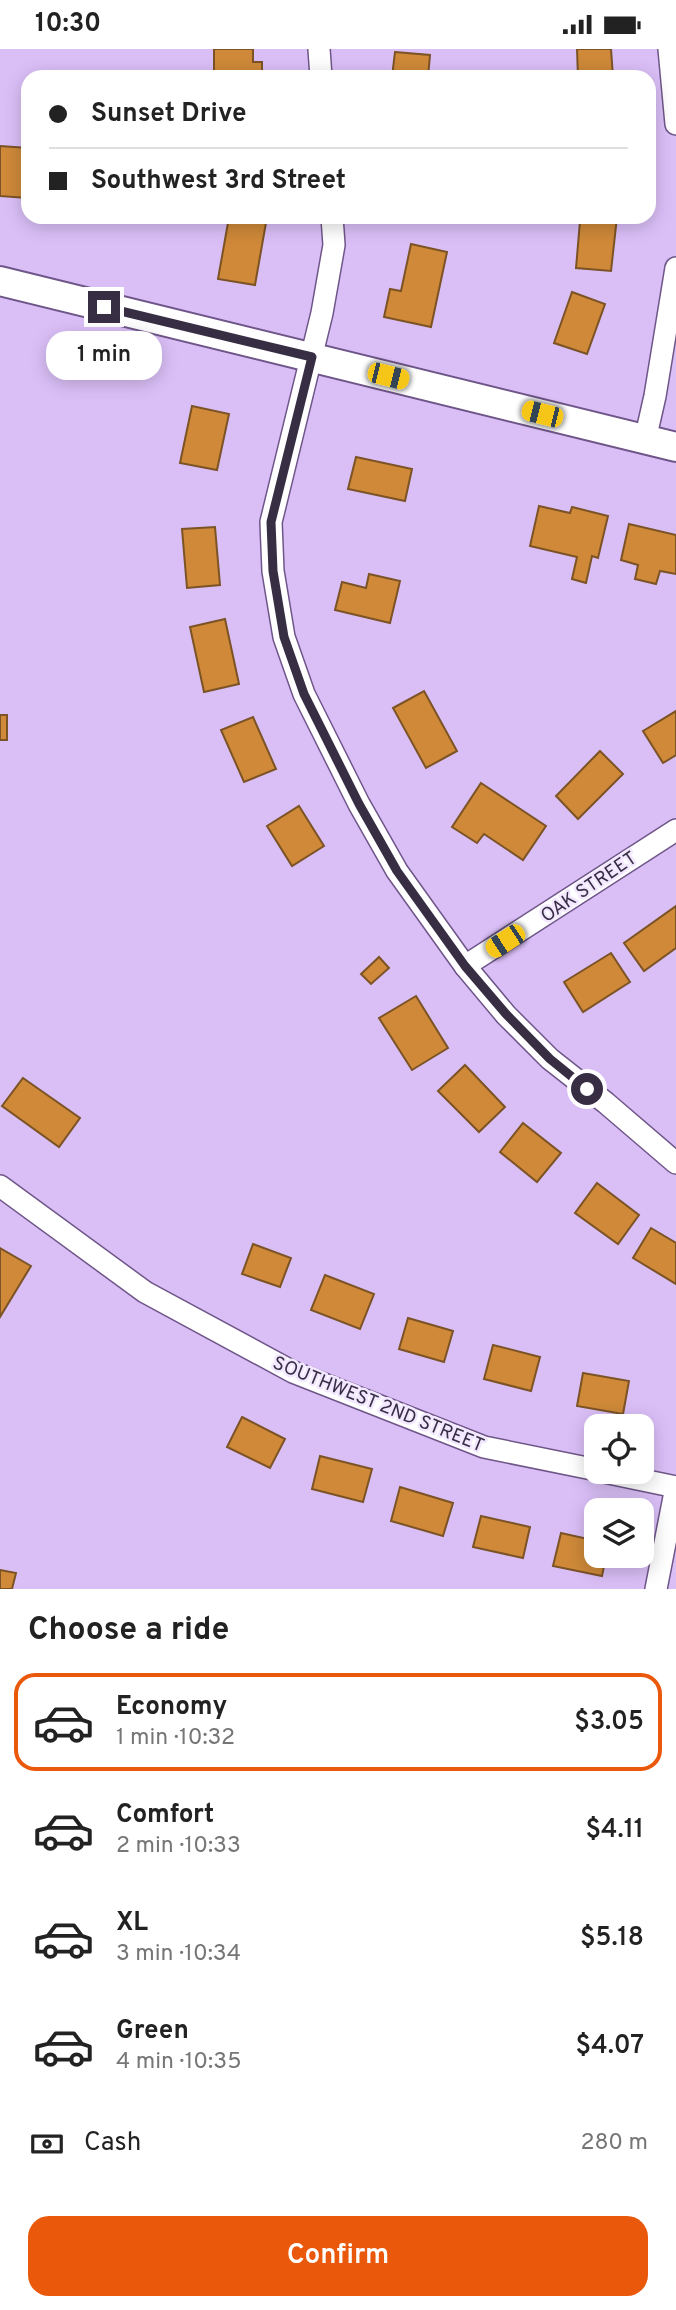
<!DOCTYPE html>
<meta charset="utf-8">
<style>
body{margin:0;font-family:Overpass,sans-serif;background:#f6f6f6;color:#222;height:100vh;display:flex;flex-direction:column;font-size:26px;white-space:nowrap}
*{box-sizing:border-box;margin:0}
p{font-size:23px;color:#767676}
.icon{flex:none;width:38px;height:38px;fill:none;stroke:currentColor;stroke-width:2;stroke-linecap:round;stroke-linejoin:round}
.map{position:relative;height:1540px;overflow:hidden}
.drawer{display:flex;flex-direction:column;background:#fff;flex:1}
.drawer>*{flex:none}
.hud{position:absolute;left:21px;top:21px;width:635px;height:154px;border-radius:21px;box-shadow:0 4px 18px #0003;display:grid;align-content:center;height:154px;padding:0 28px;background:#fff}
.buttons{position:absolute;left:584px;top:1365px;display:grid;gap:14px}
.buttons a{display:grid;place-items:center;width:70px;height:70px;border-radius:14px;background:#fff;box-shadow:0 4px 18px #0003;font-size:35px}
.end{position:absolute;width:32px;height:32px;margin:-16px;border:9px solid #382e44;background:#fff;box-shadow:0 0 0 4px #fff}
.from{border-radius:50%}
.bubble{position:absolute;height:49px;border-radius:21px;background:#fff;box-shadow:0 4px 18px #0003;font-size:23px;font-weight:600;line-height:49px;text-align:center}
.car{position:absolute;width:21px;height:42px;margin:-21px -10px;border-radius:9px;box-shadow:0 0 5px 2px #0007;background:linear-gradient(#f5c518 24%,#345 0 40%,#f5c518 0 76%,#345 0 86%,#f5c518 0)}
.hud b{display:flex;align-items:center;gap:24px;height:66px;font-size:26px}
.hud b+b{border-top:2px solid #e0e0e0}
.hud i{width:18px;height:18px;background:#222}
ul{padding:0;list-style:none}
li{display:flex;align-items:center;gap:21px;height:98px;margin:0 14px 10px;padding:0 14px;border:4px solid transparent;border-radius:21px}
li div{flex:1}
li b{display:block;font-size:26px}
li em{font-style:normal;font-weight:600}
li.selected{border-color:#ea580c}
li>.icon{width:63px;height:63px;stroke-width:1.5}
h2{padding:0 28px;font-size:32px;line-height:84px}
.pay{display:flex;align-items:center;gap:18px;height:77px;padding:0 28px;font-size:26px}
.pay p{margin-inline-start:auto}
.primary-button{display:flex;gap:14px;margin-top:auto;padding:14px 28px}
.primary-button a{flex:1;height:80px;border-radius:21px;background:#ea580c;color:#fff;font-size:28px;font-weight:600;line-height:80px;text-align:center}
.status{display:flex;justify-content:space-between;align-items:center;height:49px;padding:0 35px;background:#fff;direction:ltr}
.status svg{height:19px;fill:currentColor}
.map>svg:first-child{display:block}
</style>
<div class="status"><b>10:30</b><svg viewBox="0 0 49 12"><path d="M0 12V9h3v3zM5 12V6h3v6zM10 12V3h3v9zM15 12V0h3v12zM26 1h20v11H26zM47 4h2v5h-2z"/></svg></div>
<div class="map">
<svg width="676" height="1540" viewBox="0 0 676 1540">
<rect width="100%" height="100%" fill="#dabff7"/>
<g fill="#cf8939" stroke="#7c5325" stroke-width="2">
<path d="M214 0H253V13H262V28H214Z"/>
<path d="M577 0H611L613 28H578Z"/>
<path d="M395 3 430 6 428 28H392Z"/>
<path d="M0 97 28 99 27 149 0 147Z"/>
<path d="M229 168H267L255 236 218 230Z"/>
<path d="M567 168H617L611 222 576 219 580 172 566 171Z"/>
<path d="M411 195 447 203 431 278 384 268 390 240 401 242Z"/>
<path d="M572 243 605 255 587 305 554 294Z"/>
<path d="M192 357 229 365 217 421 180 414Z"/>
<path d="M356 408 412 420 405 452 348 440Z"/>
<path d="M539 457 570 464 572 458 608 467 598 509 592 507 586 534 572 530 577 508 530 497Z"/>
<path d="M629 475 676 486V525L660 522 656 535 635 530 638 516 621 511Z"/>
<path d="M215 478 220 536 187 539 182 480Z"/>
<path d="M369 525 400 532 390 574 335 561 342 533 366 539Z"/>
<path d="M225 570 239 635 204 643 190 578Z"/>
<path d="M424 642 457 702 426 719 393 659Z"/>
<path d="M676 662V706L663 714 643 682Z"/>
<rect x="0" y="666" width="7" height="25"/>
<path d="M253 668 276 720 244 733 221 681Z"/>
<path d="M600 702 623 725 578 770 556 747Z"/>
<path d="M481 734 546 777 523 811 484 785 477 794 452 778Z"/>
<path d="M299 757 324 797 292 817 267 777Z"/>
<path d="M676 857V899L644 922 624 894Z"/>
<path d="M611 904 630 933 583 963 564 933Z"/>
<path d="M379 908 389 919 371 935 361 925Z"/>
<path d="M416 947 448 999 412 1021 379 969Z"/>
<path d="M465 1016 505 1058 479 1083 438 1042Z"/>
<path d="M23 1029 80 1069 59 1098 2 1057Z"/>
<path d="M523 1074 561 1104 537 1133 500 1103Z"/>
<path d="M597 1134 639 1166 618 1195 575 1164Z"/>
<path d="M651 1179 676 1194V1235L633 1209Z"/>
<path d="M253 1195 291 1209 280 1238 242 1225Z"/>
<path d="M0 1199 31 1217 0 1268Z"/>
<path d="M325 1226 374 1245 360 1280 311 1261Z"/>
<path d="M408 1269 453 1282 444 1313 399 1300Z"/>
<path d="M493 1296 540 1308 531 1342 484 1330Z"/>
<path d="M583 1324 629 1332 623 1365 577 1357Z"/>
<path d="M242 1368 285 1390 270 1419 227 1398Z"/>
<path d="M320 1407 372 1420 363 1453 312 1440Z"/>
<path d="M400 1438 453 1454 443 1487 391 1472Z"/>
<path d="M481 1467 530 1478 523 1509 473 1498Z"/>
<path d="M561 1484 597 1492V1507H606L602 1527 553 1517Z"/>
<path d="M0 1521 16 1524 12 1540H0Z"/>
</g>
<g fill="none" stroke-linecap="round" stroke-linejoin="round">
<defs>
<g id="minor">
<path d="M319 0 321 28"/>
<path d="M669 0 676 75"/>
<path d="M332 168 334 196 322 264 271 473 273 522 284 588 304 645 359 755 397 822 465 917 506 966 550 1010 606 1054 676 1114"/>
<path d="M645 391 655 347 676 219"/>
<path d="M465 917 676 781"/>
<path d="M0 1137 145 1243 293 1323 484 1398 597 1421"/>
<path d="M604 1423 676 1438"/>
<path d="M656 1540 676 1438"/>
</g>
<path id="secondary" d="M0 232 676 398"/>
</defs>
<use href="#minor" stroke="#6f5688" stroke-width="24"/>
<use href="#secondary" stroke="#6f5688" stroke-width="32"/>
<use href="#minor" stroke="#fff" stroke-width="21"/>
<use href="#secondary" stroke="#fff" stroke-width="28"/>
</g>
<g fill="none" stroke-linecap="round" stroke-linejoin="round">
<path stroke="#382e44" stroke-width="9" d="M104 258 312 308 271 473 273 522 284 588 304 645 359 755 397 822 465 917 506 965 550 1010 587 1040"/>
</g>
<g text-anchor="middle" stroke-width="5" stroke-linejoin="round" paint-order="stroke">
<g font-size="19" fill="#382e44" stroke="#f2e8ff">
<text transform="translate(588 837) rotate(-34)" y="7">OAK STREET</text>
<text transform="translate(379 1354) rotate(22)" y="7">SOUTHWEST 2ND STREET</text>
</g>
</g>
</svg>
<div class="buttons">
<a><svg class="icon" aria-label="locate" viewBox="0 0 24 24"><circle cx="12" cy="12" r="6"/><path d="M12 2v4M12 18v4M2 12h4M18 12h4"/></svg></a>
<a><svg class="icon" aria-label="layers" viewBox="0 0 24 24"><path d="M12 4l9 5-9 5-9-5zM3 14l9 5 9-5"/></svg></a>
</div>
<i class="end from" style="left:587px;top:1040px"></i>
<i class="end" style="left:104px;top:258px"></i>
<div class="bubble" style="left:46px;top:282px;width:116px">1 min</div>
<i class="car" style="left:388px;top:327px;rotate:104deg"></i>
<i class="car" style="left:542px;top:365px;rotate:284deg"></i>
<i class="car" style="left:505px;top:892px;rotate:237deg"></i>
<div class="hud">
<b><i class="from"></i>Sunset Drive</b>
<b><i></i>Southwest 3rd Street</b>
</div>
</div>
<section class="drawer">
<h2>Choose a ride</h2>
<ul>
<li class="selected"><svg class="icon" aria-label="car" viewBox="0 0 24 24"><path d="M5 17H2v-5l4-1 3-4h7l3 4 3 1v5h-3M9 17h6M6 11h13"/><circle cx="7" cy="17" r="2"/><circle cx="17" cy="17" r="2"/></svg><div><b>Economy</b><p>1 min · 10:32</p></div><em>$3.05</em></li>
<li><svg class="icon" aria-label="car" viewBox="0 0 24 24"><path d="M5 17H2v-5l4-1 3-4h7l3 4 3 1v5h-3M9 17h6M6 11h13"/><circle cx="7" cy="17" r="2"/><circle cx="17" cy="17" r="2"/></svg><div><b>Comfort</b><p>2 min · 10:33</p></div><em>$4.11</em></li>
<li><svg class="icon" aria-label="car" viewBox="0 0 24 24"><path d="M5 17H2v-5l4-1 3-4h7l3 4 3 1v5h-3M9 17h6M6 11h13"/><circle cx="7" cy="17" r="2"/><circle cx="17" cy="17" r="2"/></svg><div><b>XL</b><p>3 min · 10:34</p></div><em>$5.18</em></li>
<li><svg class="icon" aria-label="car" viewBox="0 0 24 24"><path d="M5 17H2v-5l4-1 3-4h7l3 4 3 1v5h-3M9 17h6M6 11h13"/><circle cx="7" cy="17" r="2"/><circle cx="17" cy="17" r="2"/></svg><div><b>Green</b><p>4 min · 10:35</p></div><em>$4.07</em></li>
</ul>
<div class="pay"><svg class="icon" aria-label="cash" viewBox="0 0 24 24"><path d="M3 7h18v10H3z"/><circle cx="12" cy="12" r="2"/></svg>Cash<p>280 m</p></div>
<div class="primary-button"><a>Confirm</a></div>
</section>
